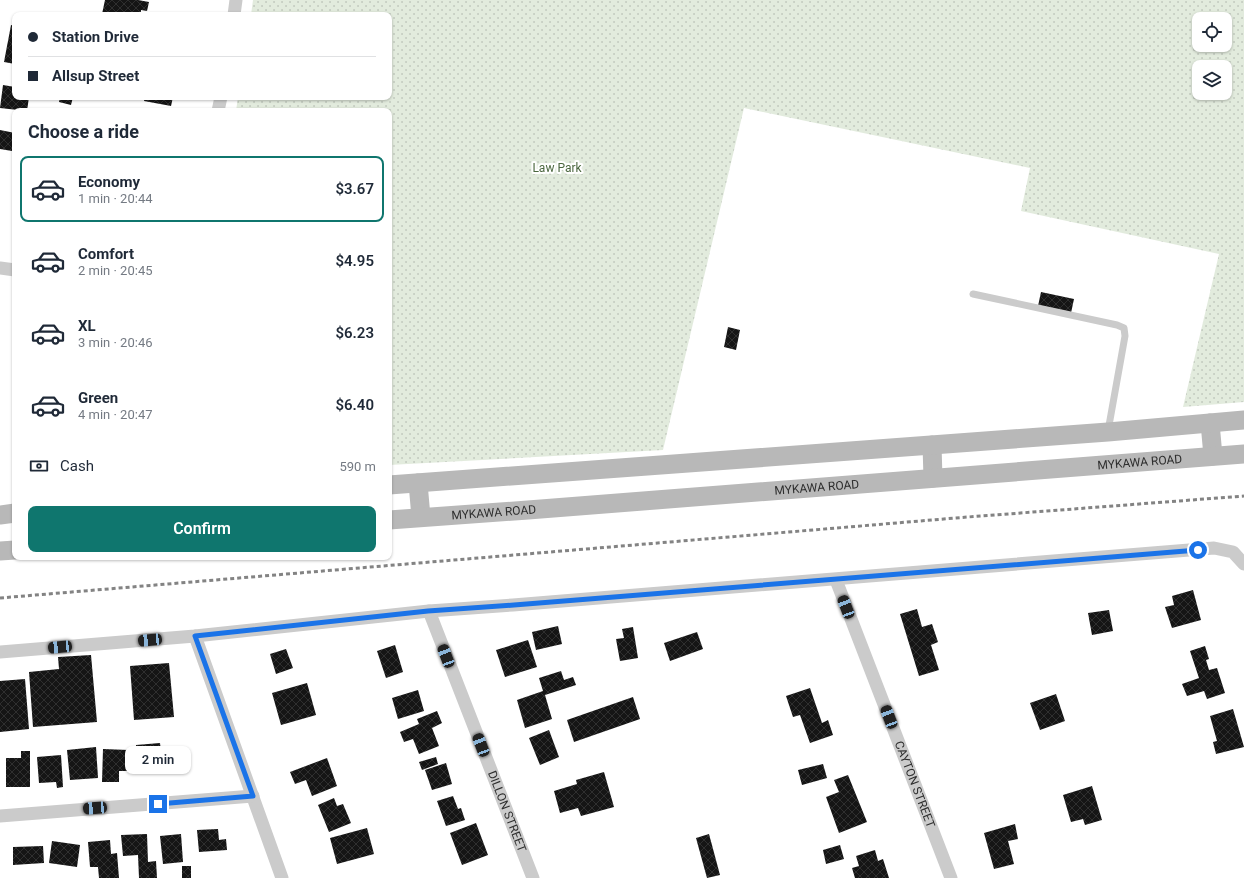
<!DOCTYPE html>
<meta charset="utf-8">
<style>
body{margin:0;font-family:Roboto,sans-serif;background:#f2f2f3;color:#1f2937;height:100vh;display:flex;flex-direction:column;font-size:15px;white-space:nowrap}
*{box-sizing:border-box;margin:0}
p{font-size:13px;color:#747a83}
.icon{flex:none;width:22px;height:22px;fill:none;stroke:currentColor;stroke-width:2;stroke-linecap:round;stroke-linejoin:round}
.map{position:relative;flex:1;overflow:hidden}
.side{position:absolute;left:12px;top:108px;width:380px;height:452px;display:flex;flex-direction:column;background:#fff;border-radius:8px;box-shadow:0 1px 3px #0004}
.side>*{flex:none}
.guide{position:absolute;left:12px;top:12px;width:380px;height:88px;border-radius:8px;box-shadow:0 1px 3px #0004;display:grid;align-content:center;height:88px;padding:0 16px;background:#fff}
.tools{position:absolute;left:1192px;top:12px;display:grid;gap:8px}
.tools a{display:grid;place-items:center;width:40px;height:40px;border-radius:8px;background:#fff;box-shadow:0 1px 3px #0004;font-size:20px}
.end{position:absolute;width:18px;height:18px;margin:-9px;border:5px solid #1a73e8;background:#fff;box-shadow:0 0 0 2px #fff}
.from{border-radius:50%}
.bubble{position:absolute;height:28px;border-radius:8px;background:#fff;box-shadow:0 1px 3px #0004;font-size:13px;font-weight:600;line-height:28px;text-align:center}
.car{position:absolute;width:12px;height:24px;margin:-12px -6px;border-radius:5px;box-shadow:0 0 3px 1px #0007;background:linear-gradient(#222 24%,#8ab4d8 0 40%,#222 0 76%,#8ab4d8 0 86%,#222 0)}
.guide b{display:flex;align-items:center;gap:14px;height:38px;font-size:15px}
.guide b+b{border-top:1px solid #e0e1e3}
.guide i{width:10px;height:10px;background:#1f2937}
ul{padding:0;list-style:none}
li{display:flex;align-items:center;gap:12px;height:66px;margin:0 8px 6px;padding:0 8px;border:2px solid transparent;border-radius:8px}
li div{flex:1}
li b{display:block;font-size:15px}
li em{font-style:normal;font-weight:600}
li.on{border-color:#0f766e}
li>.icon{width:36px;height:36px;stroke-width:1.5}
h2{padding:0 16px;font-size:18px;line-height:48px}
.pay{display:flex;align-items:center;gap:10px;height:44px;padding:0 16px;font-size:15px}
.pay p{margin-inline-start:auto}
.cta{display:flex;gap:8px;margin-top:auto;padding:8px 16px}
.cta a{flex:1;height:46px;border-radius:8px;background:#0f766e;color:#fff;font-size:16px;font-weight:600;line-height:46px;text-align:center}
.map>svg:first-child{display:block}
</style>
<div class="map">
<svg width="1244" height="878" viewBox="0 0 1244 878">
<defs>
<pattern id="park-dots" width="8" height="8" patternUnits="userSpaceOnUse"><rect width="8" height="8" fill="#e2ebdd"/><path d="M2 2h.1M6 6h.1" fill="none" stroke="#c2cabe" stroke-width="1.8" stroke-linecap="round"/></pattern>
<pattern id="building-cross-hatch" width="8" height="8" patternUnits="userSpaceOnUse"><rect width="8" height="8" fill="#151515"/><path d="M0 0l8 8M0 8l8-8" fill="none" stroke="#2f2f2f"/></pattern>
</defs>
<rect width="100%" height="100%" fill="#fff"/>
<path fill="url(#park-dots)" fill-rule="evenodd" d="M253 0H1244V402L1183 407 1219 254 1021 211 1030 168 744 108 663 450 389 465V111H236L238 97H389V15H251ZM1199 19H1225V45H1199ZM1199 67H1225V93H1199Z"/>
<g fill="url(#building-cross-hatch)">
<path d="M105 0H138L149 2 147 11 141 10V15H106L102 14Z"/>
<path d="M11 25 15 26V64L4 62Z"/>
<path d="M3 85 15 87V97H29L27 111 0 108Z"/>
<path d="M60 97H73L71 105 59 102Z"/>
<path d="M145 97H173L171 106 144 101Z"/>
<path d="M0 130 15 133 12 151 0 149Z"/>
<path d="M1041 292 1074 299 1071 313 1038 306Z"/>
<path d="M728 327 740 330 736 350 724 347Z"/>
<path d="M1193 590 1201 620 1172 628 1165 607 1174 605 1172 596Z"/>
<path d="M917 609 922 627 932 624 938 642 931 645 939 670 919 676 900 614Z"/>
<path d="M1109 610 1113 631 1092 635 1088 613Z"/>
<path d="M558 626 562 644 536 650 532 632Z"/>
<path d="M633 627 638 658 620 661 616 639 624 638 622 629Z"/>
<path d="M697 632 703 649 670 661 664 643Z"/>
<path d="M528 640 537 667 505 677 496 650Z"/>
<path d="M395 645 403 672 386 678 377 651Z"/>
<path d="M1205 646 1209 659 1206 660 1209 670 1217 668 1225 693 1207 699 1204 691 1187 696 1182 684 1199 678 1190 651Z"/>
<path d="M286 649 293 668 276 674 270 654Z"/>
<path d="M91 655 97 722 33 727 29 672 59 669 58 657Z"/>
<path d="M169 663 174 717 134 720 130 666Z"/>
<path d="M561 671 564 680 573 677 576 685 545 695 552 719 525 728 517 700 543 691 539 678Z"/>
<path d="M25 679 29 729 0 732V681Z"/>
<path d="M307 683 316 715 281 725 272 693Z"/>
<path d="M810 688 822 723 828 720 833 735 810 743 800 715 793 717 786 696Z"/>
<path d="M418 690 424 711 398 719 392 698Z"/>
<path d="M1056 694 1065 721 1040 730 1030 703Z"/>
<path d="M633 697 640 719 574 742 567 720Z"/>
<path d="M1233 709 1244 747 1216 754 1213 742 1217 741 1210 716Z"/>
<path d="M437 711 442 723 432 728 439 746 419 754 413 739 404 742 400 732 419 724 417 719Z"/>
<path d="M549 730 559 757 540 765 529 738Z"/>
<path d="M160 743 163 769 138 772 136 745Z"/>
<path d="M96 747 98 778 70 780 67 750Z"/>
<path d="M103 749 129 750V771H119V782H102Z"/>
<path d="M21 751H30V787H6V758H21Z"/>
<path d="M61 755 63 787 57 788 56 782 39 783 37 757Z"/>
<path d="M436 757 438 764 422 770 419 762Z"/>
<path d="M327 758 337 786 312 796 306 780 295 784 290 772Z"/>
<path d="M446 763 452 784 432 790 425 770Z"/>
<path d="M823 764 827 778 802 785 798 770Z"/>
<path d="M604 772 614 807 581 816 578 808 560 813 554 791 577 784 576 780Z"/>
<path d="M848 775 867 822 839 833 826 797 839 792 834 780Z"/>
<path d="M1092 786 1102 820 1085 825 1083 819 1071 822 1063 795Z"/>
<path d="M453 796 458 809 461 808 465 820 446 826 437 801Z"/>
<path d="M334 798 337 806 343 804 351 823 329 832 318 805Z"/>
<path d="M476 823 488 855 462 865 450 833Z"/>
<path d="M1015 824 1018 839 1008 841 1014 864 994 869 984 833Z"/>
<path d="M367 828 374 854 337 864 330 838Z"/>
<path d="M218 829 219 840 226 839 227 850 199 852 197 830Z"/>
<path d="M147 834 148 862 156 861 157 878H139L138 855 123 856 121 835Z"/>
<path d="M181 834 183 862 163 864 160 836Z"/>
<path d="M709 834 720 875 707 878 696 838Z"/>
<path d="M110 840 111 854 117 853 119 878H99L98 867H90L88 842Z"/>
<path d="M52 841 80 845 77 867 49 863Z"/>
<path d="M840 845 844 859 826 864 823 850Z"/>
<path d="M43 846 44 863 13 865V847Z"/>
<path d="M875 850 878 861 883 859 889 878H855L852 868 859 866 856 856Z"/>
<rect x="182" y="866" width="9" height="12"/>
</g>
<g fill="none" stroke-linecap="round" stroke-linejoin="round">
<path stroke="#cbcbcb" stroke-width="7" d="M973 294 1117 325 1124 328 1125 336 1108 431"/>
<g stroke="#cbcbcb" stroke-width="13">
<path d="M234 15 236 0"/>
<path d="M218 111 221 97"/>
<path d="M0 268 15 270"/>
<path id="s1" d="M836 580 951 878"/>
<path id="s2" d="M429 611 533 878"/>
<path d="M195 636 282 878"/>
<path d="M0 652 195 636 429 611 513 605 1214 548 1233 552 1244 564"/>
<path d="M0 816 253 796"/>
</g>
<g stroke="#b8b8b8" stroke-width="19">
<path d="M1210 423 1213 456"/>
<path d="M932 445 933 478"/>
<path d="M418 483 421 517"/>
<path d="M389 485 1108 432 1244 420"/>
<path d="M0 515 15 513"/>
<path id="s3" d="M389 520 528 510 1244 454"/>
<path d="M0 551 15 550"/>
</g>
<path stroke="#838383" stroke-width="3" stroke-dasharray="4 3" stroke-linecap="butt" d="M0 598 968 517 1244 496"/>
</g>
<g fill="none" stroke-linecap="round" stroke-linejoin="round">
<path stroke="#1a73e8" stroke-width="5" d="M158 804 253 796 195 636 428 611 514 605 1198 550"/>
</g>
<g text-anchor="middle" stroke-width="4" stroke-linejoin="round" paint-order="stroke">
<g font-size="12" fill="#4b673f" stroke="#fff">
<text x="557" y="172">Law Park</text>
</g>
<g font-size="12" fill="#2e2e2e" stroke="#fff">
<text dy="4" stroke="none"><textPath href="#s3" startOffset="753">MYKAWA ROAD</textPath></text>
<text dy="4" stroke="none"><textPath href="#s3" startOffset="429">MYKAWA ROAD</textPath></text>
<text dy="4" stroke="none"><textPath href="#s3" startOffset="105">MYKAWA ROAD</textPath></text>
<text dy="4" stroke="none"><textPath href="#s1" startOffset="219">CAYTON STREET</textPath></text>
<text dy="4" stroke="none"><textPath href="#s2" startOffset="215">DILLON STREET</textPath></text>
</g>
</g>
</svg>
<div class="tools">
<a><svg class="icon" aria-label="locate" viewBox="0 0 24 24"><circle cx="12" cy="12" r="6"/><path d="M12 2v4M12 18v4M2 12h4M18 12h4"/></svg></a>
<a><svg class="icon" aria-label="layers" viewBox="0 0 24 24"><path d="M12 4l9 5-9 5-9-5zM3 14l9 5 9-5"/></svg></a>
</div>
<i class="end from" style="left:1198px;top:550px"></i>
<i class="end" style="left:158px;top:804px"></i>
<div class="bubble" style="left:125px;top:746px;width:66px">2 min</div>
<i class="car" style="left:846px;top:607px;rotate:339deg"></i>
<i class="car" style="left:150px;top:640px;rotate:265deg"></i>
<i class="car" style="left:60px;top:647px;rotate:265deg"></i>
<i class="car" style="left:446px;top:656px;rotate:339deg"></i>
<i class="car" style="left:889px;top:717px;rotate:339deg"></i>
<i class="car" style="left:481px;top:745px;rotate:339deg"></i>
<i class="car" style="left:95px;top:808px;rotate:266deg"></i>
<div class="guide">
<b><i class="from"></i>Station Drive</b>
<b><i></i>Allsup Street</b>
</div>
<section class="side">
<h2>Choose a ride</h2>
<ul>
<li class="on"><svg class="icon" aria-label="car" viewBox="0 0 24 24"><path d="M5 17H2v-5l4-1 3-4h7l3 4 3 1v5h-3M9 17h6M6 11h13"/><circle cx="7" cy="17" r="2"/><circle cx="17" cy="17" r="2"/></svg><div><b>Economy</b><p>1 min · 20:44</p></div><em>$3.67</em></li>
<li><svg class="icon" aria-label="car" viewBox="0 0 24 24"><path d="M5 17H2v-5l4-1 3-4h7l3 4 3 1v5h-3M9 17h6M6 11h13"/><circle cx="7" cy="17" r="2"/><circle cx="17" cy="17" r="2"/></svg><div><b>Comfort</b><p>2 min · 20:45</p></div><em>$4.95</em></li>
<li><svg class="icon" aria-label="car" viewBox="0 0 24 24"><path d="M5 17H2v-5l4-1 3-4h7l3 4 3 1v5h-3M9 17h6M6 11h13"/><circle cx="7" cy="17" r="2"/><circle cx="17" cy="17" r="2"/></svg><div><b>XL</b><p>3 min · 20:46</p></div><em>$6.23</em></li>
<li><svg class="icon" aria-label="car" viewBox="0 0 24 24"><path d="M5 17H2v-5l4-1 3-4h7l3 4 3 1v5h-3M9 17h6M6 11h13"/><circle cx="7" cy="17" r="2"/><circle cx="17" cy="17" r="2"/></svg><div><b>Green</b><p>4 min · 20:47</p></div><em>$6.40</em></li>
</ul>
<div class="pay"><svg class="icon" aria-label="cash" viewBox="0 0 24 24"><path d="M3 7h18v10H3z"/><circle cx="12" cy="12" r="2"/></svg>Cash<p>590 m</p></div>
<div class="cta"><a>Confirm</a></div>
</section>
</div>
